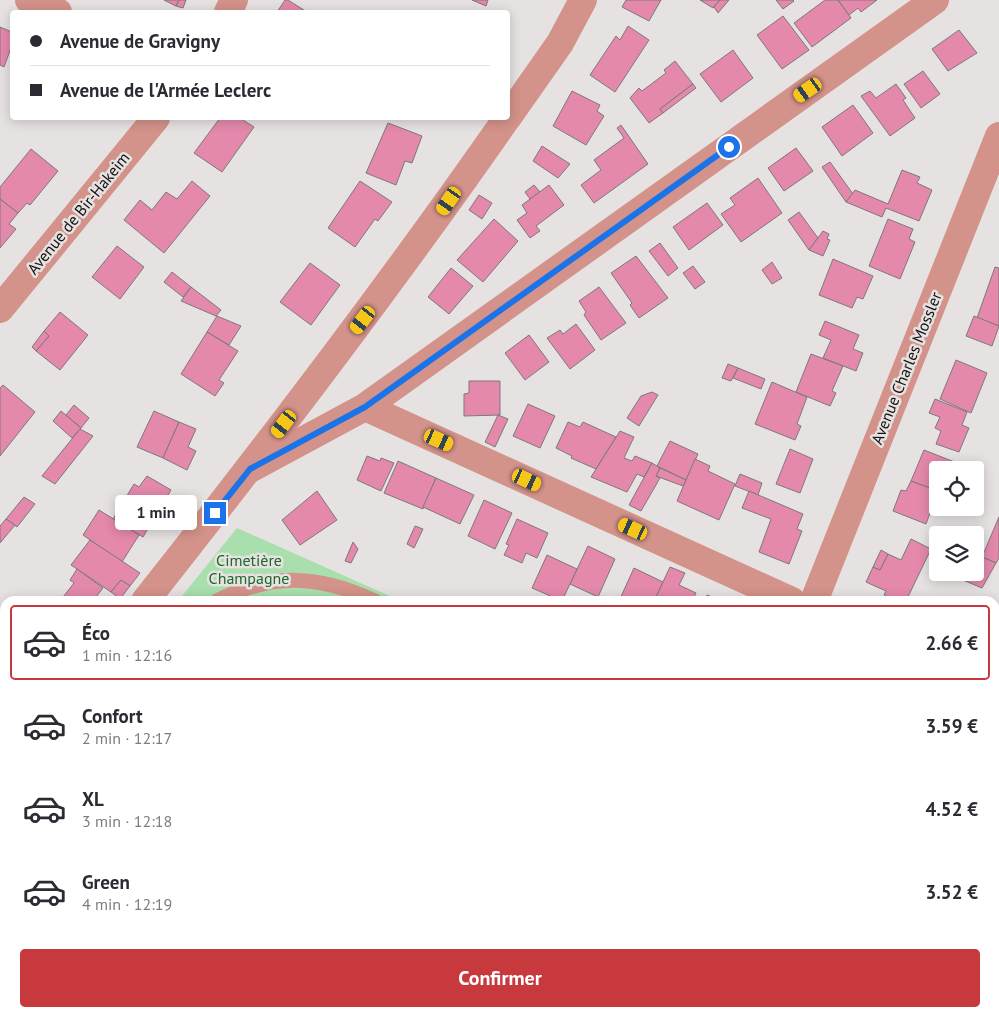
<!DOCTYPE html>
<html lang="fr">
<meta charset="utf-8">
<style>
body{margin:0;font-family:"PT Sans",sans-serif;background:#f7f7f7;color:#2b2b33;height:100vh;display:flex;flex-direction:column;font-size:19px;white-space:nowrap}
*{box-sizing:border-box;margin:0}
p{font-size:16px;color:#7c7c81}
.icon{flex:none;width:28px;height:28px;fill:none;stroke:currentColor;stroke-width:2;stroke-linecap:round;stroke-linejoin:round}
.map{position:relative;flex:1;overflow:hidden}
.drawer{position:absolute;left:0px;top:596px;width:1000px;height:421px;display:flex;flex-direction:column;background:#fff;border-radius:15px 15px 0 0;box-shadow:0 2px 12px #0003}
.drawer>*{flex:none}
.top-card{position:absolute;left:10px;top:10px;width:500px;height:110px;border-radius:5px;box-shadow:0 2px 12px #0003;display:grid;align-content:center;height:110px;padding:0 20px;background:#fff}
.buttons{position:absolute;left:929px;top:461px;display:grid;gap:10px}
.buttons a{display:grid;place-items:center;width:55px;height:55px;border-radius:5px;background:#fff;box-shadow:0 2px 12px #0003;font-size:25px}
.end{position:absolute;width:22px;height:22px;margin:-11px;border:6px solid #1a73e8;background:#fff;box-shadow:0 0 0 2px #fff}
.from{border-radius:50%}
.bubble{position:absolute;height:35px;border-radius:5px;background:#fff;box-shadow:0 2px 12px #0003;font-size:16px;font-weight:600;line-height:35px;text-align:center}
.car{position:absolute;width:15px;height:30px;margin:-15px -8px;border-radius:6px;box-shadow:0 0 4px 1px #0007;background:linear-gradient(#f5c518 24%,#345 0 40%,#f5c518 0 76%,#345 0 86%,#f5c518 0)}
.top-card b{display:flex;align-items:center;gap:18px;height:48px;font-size:19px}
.top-card b+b{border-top:1px solid #e1e1e2}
.top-card i{width:12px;height:12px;background:#2b2b33}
ul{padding:9px 0 0;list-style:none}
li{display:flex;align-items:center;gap:15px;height:75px;margin:0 10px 8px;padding:0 10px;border:2px solid transparent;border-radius:5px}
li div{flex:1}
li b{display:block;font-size:19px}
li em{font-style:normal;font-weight:600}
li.on{border-color:#c8393e}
li>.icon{width:45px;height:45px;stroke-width:1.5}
.button{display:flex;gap:10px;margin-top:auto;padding:10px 20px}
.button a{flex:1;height:58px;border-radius:5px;background:#c8393e;color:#fff;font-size:20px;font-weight:600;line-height:58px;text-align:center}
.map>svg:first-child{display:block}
</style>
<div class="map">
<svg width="999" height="1017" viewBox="0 0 999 1017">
<rect width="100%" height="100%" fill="#e6e2e1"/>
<g fill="#a9dfad">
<path d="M237 528 401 601H178Z"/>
<path d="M5 816V1012L624 1013 622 1017H0V822Z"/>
</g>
<g fill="#e488ac" stroke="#7d797a">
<path d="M164 0H179L176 6Z"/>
<path d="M179 0H186L183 8 176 6Z"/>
<path d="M285 0H288L307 12H277Z"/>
<path d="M472 0H488L486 6Z"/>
<path d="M626 0H661L649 21 622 7Z"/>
<path d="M700 0H720L713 8Z"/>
<path d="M720 0H729L718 13 714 7Z"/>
<path d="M776 0H793L794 1 783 9Z"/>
<path d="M825 0H838L851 18 812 47 794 23Z"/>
<path d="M838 0H877L861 12 858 8 849 15Z"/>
<path d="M783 16 809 50 782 69 757 35Z"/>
<path d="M628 26 649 40 615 92 590 75 616 36 620 40Z"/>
<path d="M0 27 12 32V45L4 67 0 65Z"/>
<path d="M959 30 977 53 948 71 932 49Z"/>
<path d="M733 50 753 78 721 102 700 74Z"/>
<path d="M675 61 693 84 660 109 663 113 649 123 630 98 639 88 642 91 666 73 664 70Z"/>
<path d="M923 71 940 94 921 108 904 84Z"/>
<path d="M693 84 696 88 663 113 660 109Z"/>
<path d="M896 84 906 98 903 100 915 118 890 136 861 96 870 91 876 98Z"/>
<path d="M572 91 600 105 597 111 604 116 586 145 553 126Z"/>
<path d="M853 105 873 133 842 156 822 127Z"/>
<path d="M220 118H240L254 127 222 172 194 153Z"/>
<path d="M388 123 422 136 412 163 405 161 396 185 366 173Z"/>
<path d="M621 125 648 164 594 203 581 185 601 170 594 160 624 138 617 128Z"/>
<path d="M542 146 570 164 558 178 533 161Z"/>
<path d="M796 148 813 171 784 191 768 168Z"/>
<path d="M31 149 58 171 30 205 27 203 18 213 0 199V187Z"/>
<path d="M830 162 853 194 846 202 822 167Z"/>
<path d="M902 170 920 177 917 183 932 190 919 221 886 208 882 217 846 202 855 190 888 204Z"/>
<path d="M758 178 782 213 741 242 721 214 735 205 730 198Z"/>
<path d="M192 181 210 196 164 253 124 220 140 200 152 210 166 192 177 199Z"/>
<path d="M360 181 392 202 378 221 375 219 355 247 328 228Z"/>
<path d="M534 185 540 192 530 199 525 192Z"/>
<path d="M549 185 564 205 536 226 540 231 530 238 517 220 527 213 522 205Z"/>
<path d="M479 195 492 203 482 219 469 210Z"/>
<path d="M0 199 18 213 9 224 16 229 0 248Z"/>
<path d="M707 203 723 225 689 250 673 227Z"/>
<path d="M799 212 818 238 809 250 788 220Z"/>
<path d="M494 219 518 241 483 282 457 260Z"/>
<path d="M888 219 913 229 909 239 915 242 900 279 869 266Z"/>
<path d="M823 231 829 234 827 239 830 240 823 256 809 250Z"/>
<path d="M660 243 678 268 668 276 649 251Z"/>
<path d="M117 246 144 267 120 299 92 277Z"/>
<path d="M636 256 668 298 639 318 630 305 632 303 611 273Z"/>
<path d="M833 259 873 276 863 299 857 297 852 308 819 295Z"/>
<path d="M772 262 782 278 772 284 762 270Z"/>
<path d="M310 263 340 285 311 325 280 302Z"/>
<path d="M693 266 705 282 695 289 683 273Z"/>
<path d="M995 267 999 268V326L977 318Z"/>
<path d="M451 268 473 286 449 314 428 297Z"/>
<path d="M172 272 191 287 183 297 164 282Z"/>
<path d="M191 287 221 310 216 316 181 301Z"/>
<path d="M599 287 626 323 601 340 584 315 586 312 579 301Z"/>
<path d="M60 312 88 335 60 370 36 351 49 336 44 331Z"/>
<path d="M217 316 241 326 229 345 207 332Z"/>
<path d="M974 316 999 326 992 346 966 336Z"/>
<path d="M825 321 859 335 853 349 863 353 856 371 823 358 831 340 819 335Z"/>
<path d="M576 324 595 350 570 369 547 338 560 330 563 334Z"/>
<path d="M44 331 49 336 36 351 32 347Z"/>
<path d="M207 332 238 351 219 380 224 383 215 396 181 374Z"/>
<path d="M529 335 549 362 525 380 505 353Z"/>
<path d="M811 354 843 366 832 391 836 393 830 406 796 392Z"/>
<path d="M956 360 987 373 971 413 940 399Z"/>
<path d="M728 364 738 368 731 381 722 378Z"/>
<path d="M738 368 765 379 761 389 733 378Z"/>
<path d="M469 381H500V415L464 416V394L469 393Z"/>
<path d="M772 382 807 397 797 424 801 426 795 440 755 424Z"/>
<path d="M3 385 35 412 0 456V388Z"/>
<path d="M652 392 658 395 639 426 627 418 641 396Z"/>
<path d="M935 399 967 412 962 425 969 428 959 452 936 444 941 431 935 428 940 417 929 413Z"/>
<path d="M528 404 555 416 540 448 513 436Z"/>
<path d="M74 405 89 418 81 428 66 415Z"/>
<path d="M61 411 81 428 72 438 53 421Z"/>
<path d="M154 411 179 422 163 458 137 447Z"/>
<path d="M498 415 508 419 495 447 485 442Z"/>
<path d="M179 422 196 429 188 447 196 451 187 470 163 458Z"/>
<path d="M568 422 580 427 583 422 616 437 596 469 571 458 572 456 556 448Z"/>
<path d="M80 429 93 436 55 484 42 476Z"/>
<path d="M620 431 634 437 624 458 632 461 635 456 652 463 644 477 637 474 627 492 591 477Z"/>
<path d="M670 441 698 454 686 480 657 466Z"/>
<path d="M790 449 813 459 800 493 776 484Z"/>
<path d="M924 450 957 463 973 470H938V491L911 481Z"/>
<path d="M367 456 380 461 381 458 394 463 381 491 357 480Z"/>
<path d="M695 459 710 466 708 471 735 484 719 520 677 501Z"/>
<path d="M398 461 436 478 423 509 384 493Z"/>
<path d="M652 463 660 468 656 476 660 478 641 511 629 505Z"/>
<path d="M660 468 686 480 683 486 656 476Z"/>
<path d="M740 474 762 483 758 495 735 486Z"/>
<path d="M147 476 171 490 143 537 113 519 134 484 139 487Z"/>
<path d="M436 478 474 495 460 524 423 507Z"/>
<path d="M911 481 938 491 926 524 893 511 901 490 906 491Z"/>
<path d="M317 491 337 520 300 545 282 520Z"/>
<path d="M749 491 803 514 797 529 802 531 789 564 759 552 771 519 742 508Z"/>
<path d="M24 497 35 504 17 527 6 519Z"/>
<path d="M484 500 512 513 495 549 468 536Z"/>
<path d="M99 510 139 535 122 562 83 535Z"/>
<path d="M999 517V558L996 563 982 557Z"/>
<path d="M6 519 15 525 0 543V526Z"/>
<path d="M517 519 548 533 537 558 526 553 522 563 504 555 509 545 506 544Z"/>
<path d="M415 526 423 529 414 548 407 544Z"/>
<path d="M911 539 931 549 906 601H897L884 595 886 591 866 582 873 567 880 570 888 554 901 560Z"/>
<path d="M90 540 140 573 130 586 121 580 111 592 71 565Z"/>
<path d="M353 542 358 549 351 563 345 561Z"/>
<path d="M588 546 615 559 598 597 570 584Z"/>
<path d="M881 550 888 554 880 570 873 567Z"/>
<path d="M975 554 996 563 982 588 944 572H975Z"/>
<path d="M547 555 577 569 562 601 532 588Z"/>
<path d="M670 567 685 573 679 585 696 593 692 601H654Z"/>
<path d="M634 568 663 582 654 601H619Z"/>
<path d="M77 569 103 588 96 597 101 601H93L89 598 86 601H60L74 583 70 580Z"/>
<path d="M121 580 130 586 120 599 111 592Z"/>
<path d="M707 595 722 601H714L706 597Z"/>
<path d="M995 611 999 613V652L995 650Z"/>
<path d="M5 629V649L0 645V635Z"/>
<path d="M3 647 5 649V692L0 688V650Z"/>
<path d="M0 688 5 692V717L0 712Z"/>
<path d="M995 733 999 736V770L995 776Z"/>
<path d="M995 963 999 965V997L995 1003Z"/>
<path d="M720 1012H817L815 1017H718Z"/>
<path d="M945 1012H973L970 1017H942Z"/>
</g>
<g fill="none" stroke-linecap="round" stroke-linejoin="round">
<g stroke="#d3928a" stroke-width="15">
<path d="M217 601C273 572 319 575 375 601"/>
<path d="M0 859 5 852"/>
<path d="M0 951 5 955"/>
<path d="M6 1012 11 1017"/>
<path d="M75 1012 80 1017"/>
<path d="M516 1012 524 1017"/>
<path d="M227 1017 230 1012"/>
<path d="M600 1017 601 1012"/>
</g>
<g stroke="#d3928a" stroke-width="28">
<path d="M29 0 58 12"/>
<path d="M228 12 234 0"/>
<path d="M0 309 156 118"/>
<path d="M365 407 792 601"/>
<path d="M814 601 999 136"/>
<path d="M995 693 999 695"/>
<path d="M995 858 999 852"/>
<path d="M647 1017 649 1012"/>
<path d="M892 1017 895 1012"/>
</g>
<g stroke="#d3928a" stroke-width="28">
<path d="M508 117 560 43 583 0"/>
<path d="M250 469 365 407 935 0"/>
<path d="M145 601C270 443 392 283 507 118"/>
<path d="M0 784 5 778"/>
</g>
</g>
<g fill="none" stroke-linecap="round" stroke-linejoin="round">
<path stroke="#1a73e8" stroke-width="6" d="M215 513 250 469 365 407 729 147"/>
</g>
<g text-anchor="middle" stroke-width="5" stroke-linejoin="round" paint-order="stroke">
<g font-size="16" fill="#141312" stroke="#e6e2e1">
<text transform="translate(78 213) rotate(-51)" y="6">Avenue de Bir-Hakeim</text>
<text transform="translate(906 368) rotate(-68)" y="6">Avenue Charles Mossler</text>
</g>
<g font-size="16" fill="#1b682b" stroke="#e6e2e1">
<text x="249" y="566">Cimetière<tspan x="249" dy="18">Champagne</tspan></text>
</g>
</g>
</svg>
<div class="buttons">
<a><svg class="icon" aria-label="locate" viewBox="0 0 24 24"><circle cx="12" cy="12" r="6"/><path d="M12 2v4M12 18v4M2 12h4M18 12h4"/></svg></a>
<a><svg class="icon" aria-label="layers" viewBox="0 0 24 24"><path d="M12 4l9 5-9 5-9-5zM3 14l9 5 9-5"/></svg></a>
</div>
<i class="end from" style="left:729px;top:147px"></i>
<i class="end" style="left:215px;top:513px"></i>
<div class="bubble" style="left:115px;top:495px;width:82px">1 min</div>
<i class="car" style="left:808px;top:90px;rotate:235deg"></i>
<i class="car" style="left:449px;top:201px;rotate:215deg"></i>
<i class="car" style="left:363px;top:320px;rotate:217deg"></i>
<i class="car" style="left:284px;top:424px;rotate:217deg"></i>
<i class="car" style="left:439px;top:440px;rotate:114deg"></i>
<i class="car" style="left:527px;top:480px;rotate:115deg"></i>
<i class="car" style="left:633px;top:529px;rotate:295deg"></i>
<div class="top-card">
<b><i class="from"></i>Avenue de Gravigny</b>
<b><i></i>Avenue de l'Armée Leclerc</b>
</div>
<section class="drawer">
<ul>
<li class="on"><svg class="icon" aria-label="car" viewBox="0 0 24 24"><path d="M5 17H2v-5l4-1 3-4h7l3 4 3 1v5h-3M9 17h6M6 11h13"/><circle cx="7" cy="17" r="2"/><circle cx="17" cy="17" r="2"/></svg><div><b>Éco</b><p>1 min · 12:16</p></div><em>2.66 €</em></li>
<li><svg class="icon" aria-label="car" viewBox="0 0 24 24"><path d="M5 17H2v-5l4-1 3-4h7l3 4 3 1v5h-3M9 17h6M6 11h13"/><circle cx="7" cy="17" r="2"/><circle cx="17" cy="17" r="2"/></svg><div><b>Confort</b><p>2 min · 12:17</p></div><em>3.59 €</em></li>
<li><svg class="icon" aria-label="car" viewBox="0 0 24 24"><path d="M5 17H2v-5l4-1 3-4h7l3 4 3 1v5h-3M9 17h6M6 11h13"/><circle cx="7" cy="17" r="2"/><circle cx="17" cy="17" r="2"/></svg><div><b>XL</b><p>3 min · 12:18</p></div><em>4.52 €</em></li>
<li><svg class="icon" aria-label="car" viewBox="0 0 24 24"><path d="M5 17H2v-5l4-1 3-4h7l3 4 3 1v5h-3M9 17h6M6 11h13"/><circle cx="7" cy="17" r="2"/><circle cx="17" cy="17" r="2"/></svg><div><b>Green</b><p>4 min · 12:19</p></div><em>3.52 €</em></li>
</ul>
<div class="button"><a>Confirmer</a></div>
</section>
</div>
